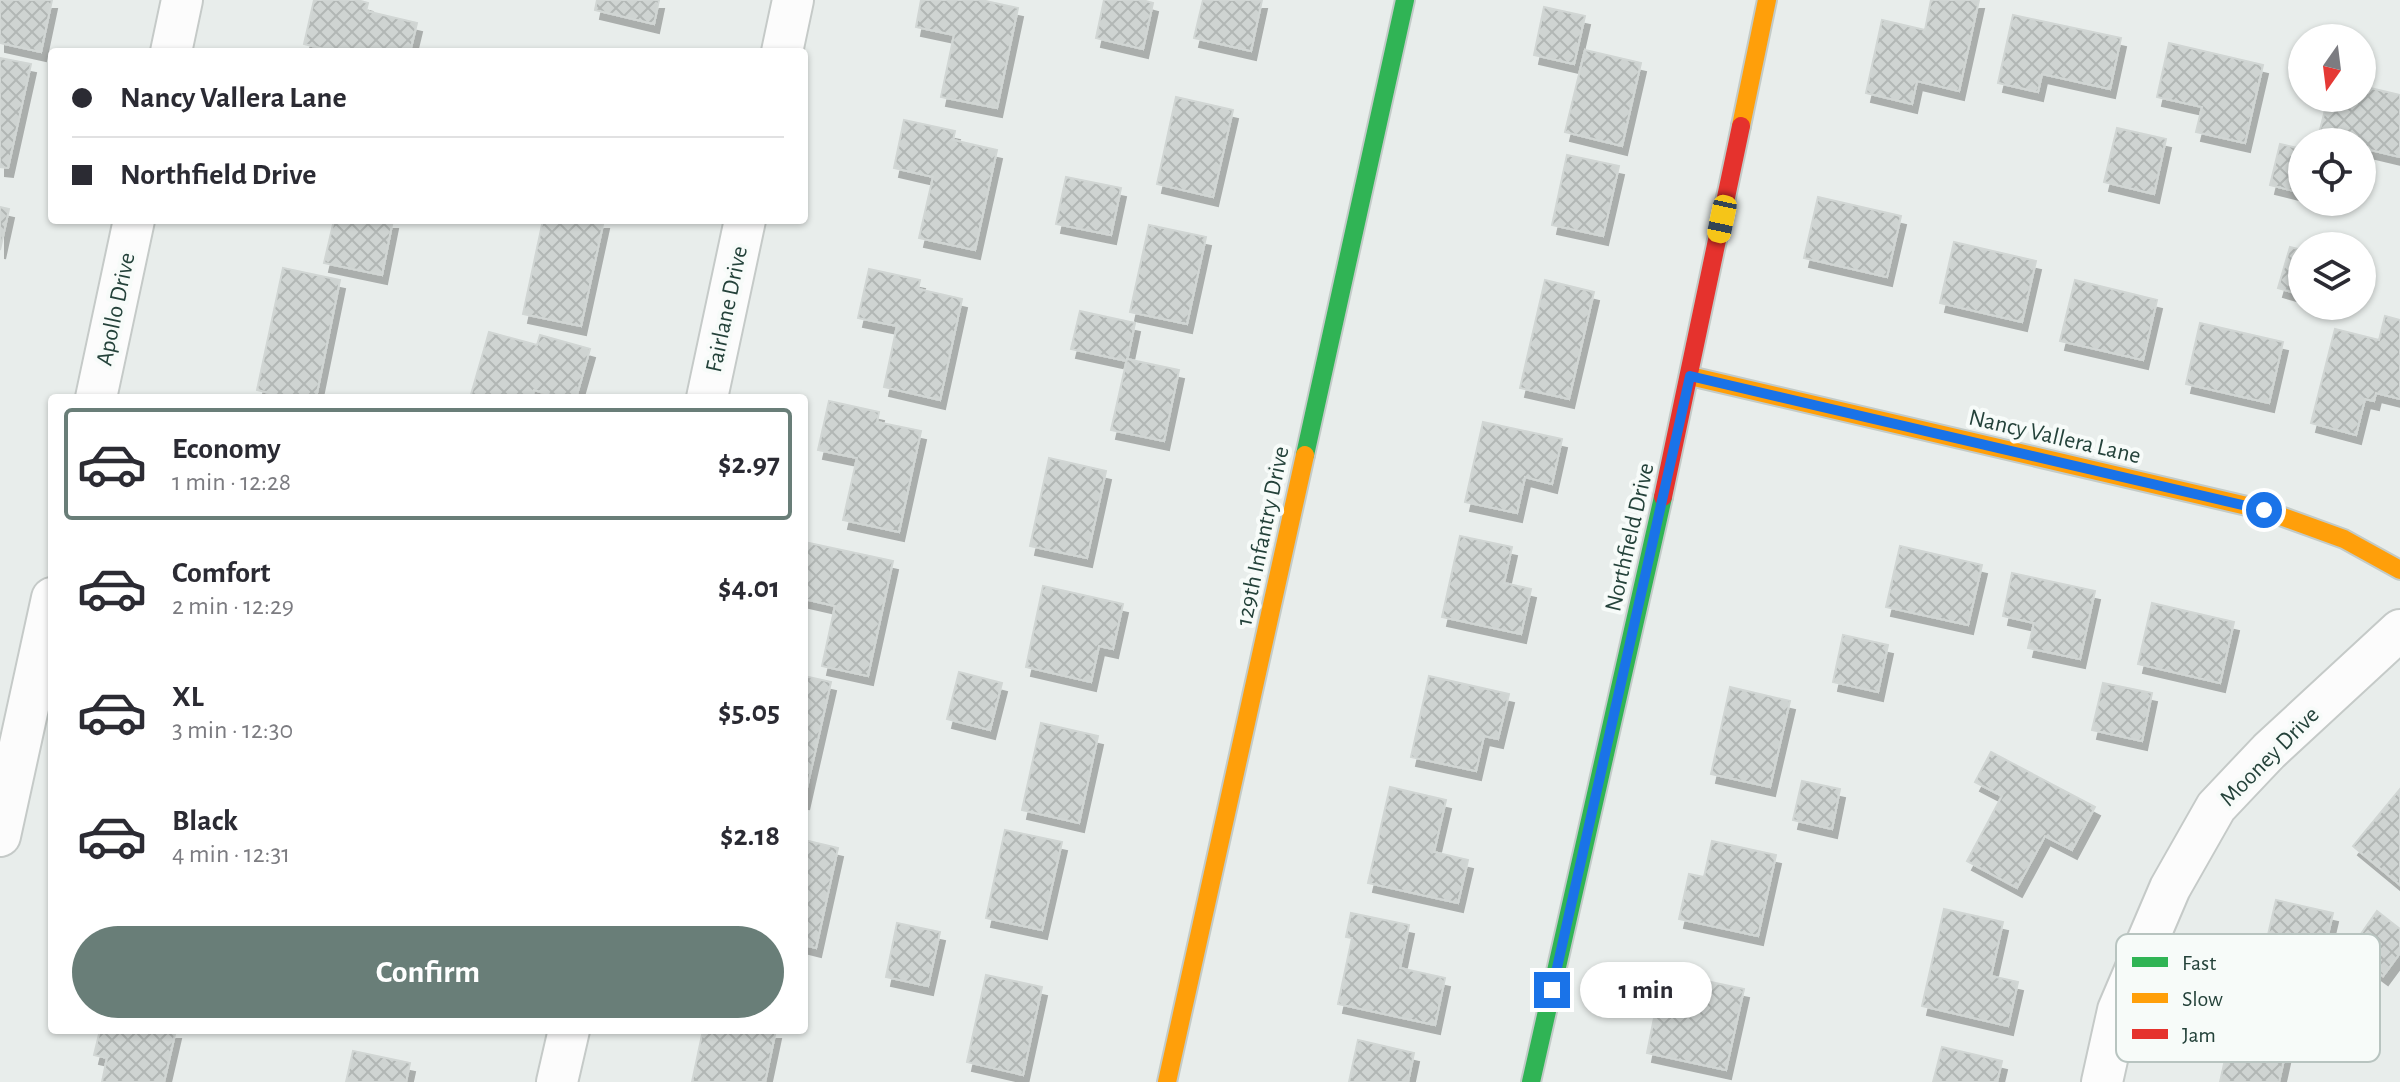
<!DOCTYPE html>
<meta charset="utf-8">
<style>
body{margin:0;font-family:"Alegreya Sans",sans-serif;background:#f7f7f7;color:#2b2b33;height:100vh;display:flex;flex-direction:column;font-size:30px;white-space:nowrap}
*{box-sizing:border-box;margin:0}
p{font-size:26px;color:#7c7c81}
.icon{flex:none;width:44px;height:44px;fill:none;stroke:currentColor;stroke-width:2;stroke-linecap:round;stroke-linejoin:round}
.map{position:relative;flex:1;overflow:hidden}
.drawer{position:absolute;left:48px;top:394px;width:760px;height:640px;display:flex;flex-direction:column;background:#fff;border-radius:8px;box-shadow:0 2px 6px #0004}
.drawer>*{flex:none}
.guide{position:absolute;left:48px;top:48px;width:760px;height:176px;border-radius:8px;box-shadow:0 2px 6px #0004;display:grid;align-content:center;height:176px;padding:0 24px;background:#fff}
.needle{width:52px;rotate:194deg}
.controls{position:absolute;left:2288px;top:24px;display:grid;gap:16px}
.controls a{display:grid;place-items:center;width:88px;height:88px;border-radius:50%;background:#fff;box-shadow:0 2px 6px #0004;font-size:40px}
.end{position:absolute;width:36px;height:36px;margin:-18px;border:10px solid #1a73e8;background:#fff;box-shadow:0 0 0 4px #fff}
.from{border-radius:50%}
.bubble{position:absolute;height:56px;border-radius:28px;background:#fff;box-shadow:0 2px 6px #0004;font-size:26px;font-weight:700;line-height:56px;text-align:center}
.car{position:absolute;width:24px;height:48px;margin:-24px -12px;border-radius:10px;box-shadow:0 0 6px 2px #0007;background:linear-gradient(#f5c518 24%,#345 0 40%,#f5c518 0 76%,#345 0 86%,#f5c518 0)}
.guide b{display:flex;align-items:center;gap:28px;height:76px;font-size:30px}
.guide b+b{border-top:2px solid #e1e1e2}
.guide i{width:20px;height:20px;background:#2b2b33}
ul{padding:14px 0 0;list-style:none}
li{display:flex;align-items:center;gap:24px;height:112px;margin:0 16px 12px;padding:0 8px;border:4px solid transparent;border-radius:8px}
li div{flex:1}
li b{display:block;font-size:30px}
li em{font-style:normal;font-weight:700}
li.current{border-color:#697e78}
li>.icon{width:72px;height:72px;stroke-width:1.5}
.action{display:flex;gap:16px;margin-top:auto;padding:16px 24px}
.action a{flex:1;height:92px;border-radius:48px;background:#697e78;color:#fff;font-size:32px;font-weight:700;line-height:92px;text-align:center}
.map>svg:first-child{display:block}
</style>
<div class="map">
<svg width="2400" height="1082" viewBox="0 0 2400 1082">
<defs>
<pattern id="building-cross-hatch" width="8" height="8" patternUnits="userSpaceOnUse" patternTransform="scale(2)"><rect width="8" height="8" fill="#cfd4d2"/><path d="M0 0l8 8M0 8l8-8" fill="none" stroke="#b2b7b5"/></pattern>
<filter id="shadow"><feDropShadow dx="5" dy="9" stdDeviation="0" flood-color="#0004"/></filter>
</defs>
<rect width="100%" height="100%" fill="#e8edeb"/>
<g fill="url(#building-cross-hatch)" stroke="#d1d6d4" stroke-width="2" filter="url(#shadow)">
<path d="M0 0H52L41 52 0 43Z"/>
<path d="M314 0H357L368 3 366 11 417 23 410 52H337L304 44Z"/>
<path d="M597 0H659L654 24 595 10Z"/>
<path d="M921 0H981L1018 8 997 108 941 97 954 35 916 27Z"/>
<path d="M1104 0H1142L1153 3 1143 49 1096 38Z"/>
<path d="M1203 0H1262L1251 51 1194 38Z"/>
<path d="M1931 0H1979L1959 91 1917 81 1912 104 1866 93 1882 20 1925 30Z"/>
<path d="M1544 7 1585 16 1574 64 1534 55Z"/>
<path d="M2013 15 2121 38 2110 89 2042 74 2038 92 1998 83Z"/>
<path d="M2169 43 2263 65 2245 143 2196 132 2202 107 2157 97Z"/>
<path d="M1585 50 1641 63 1622 146 1565 132Z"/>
<path d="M0 58 31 64 8 168 0 167Z"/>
<path d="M2362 86 2400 95V157L2362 148V142H2334L2318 138 2328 98H2362Z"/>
<path d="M1176 97 1233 110 1213 197 1157 184Z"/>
<path d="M904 120 955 131 953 140 997 150 975 250 919 238 933 177 894 168Z"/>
<path d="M2117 128 2166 139 2154 194 2104 182Z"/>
<path d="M2280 144 2302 149V193L2270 185Z"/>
<path d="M1567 155 1619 166 1603 236 1552 225Z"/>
<path d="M1066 177 1121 188 1111 235 1056 224Z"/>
<path d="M1818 197 1901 216 1887 277 1804 258Z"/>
<path d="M0 207 9 209 0 250Z"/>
<path d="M334 220H393L382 275 324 263Z"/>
<path d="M543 220H604L581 326 523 314Z"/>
<path d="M1149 225 1206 237 1187 324 1130 312Z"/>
<path d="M1954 242 2036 261 2022 322 1940 303Z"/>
<path d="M2290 247 2302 250V295L2278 288Z"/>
<path d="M283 268 340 280 316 398H291L257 390Z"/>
<path d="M869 269 920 280 918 289 962 299 940 400 884 387 897 326 858 318Z"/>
<path d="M1545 280 1594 292 1569 399 1520 388Z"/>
<path d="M2075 280 2157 300 2143 360 2060 341Z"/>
<path d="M1080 311 1135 323 1127 361 1071 349Z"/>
<path d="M2385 316 2400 320V399L2376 393 2374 401 2365 399 2356 435 2311 423 2335 329 2379 340Z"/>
<path d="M2200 323 2283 342 2269 403 2186 384Z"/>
<path d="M489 332 537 345 540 335 590 349 576 398H561L534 390 532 398H470Z"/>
<path d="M1127 359 1179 370 1164 441 1111 430Z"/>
<path d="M829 401 879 412 877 422 921 431 899 532 843 520 857 458 818 450Z"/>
<path d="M1483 422 1562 439 1552 484 1525 477 1517 513 1465 502Z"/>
<path d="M1049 458 1106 471 1087 558 1030 546Z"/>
<path d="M1460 536 1512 547 1504 583 1531 589 1521 634 1442 617Z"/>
<path d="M809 543 893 561 868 676 822 666 835 606 804 599V565Z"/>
<path d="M1900 546 1982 565 1968 625 1886 607Z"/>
<path d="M2012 573 2095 591 2080 659 2028 648 2034 623 2003 616Z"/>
<path d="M1043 586 1123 604 1113 649 1099 646 1091 682 1026 667Z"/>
<path d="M2152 603 2234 622 2220 683 2138 664Z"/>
<path d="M1843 635 1888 645 1878 692 1833 682Z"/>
<path d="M959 672 1002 683 990 730 947 719Z"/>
<path d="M804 676 831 682 804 801Z"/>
<path d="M1429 676 1509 694 1498 739 1484 736 1476 771 1411 757Z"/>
<path d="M2103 683 2152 693 2142 741 2092 730Z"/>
<path d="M1730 687 1790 701 1770 787 1711 774Z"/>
<path d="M1041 723 1098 736 1079 823 1022 810Z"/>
<path d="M1991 752 2095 807 2072 850 2045 836 2017 888 1967 861 2002 796 1975 782Z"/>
<path d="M1802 781 1840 789 1832 829 1793 820Z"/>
<path d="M1390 787 1446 800 1434 852 1468 860 1458 903 1368 883Z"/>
<path d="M2400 789V885L2353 846Z"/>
<path d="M1005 830 1062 842 1042 930 986 918Z"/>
<path d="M804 840 838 848 816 948 804 945Z"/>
<path d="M1712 841 1776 855 1758 936 1679 919 1689 874 1704 877Z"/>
<path d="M2276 900 2333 913 2313 999 2256 987Z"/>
<path d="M1944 909 2003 922 1991 976 2018 982 2008 1026 1922 1006Z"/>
<path d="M2377 911 2400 929V953L2383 976 2349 951Z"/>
<path d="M1351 913 1409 925 1400 968 1445 978 1435 1025 1338 1004 1352 938 1346 937Z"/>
<path d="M897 923 940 932 928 986 886 977Z"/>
<path d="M986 975 1042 987 1023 1075 967 1062Z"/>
<path d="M1692 978 1744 989 1726 1070 1647 1053 1656 1008 1684 1013Z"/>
<path d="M2238 1001 2294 1014 2279 1082H2220Z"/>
<path d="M100 1030H176L164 1082H102L107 1058 94 1055Z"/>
<path d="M703 1030H776L765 1082H692Z"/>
<path d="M1358 1040 1414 1053 1408 1082H1349Z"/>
<path d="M1942 1047 2002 1061 1997 1082H1933Z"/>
<path d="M353 1051 410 1063 406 1082H346Z"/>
</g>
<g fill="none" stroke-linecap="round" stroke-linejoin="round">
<defs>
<g id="street">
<path d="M171 52 182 0"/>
<path d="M782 52 793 0"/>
<path d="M96 398 134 220"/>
<path d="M707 398 745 220"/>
<path d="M0 836 52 598"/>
<path d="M557 1082 569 1030"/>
<path d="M2102 1082 2118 1010 2170 888 2216 807 2269 751 2400 630"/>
</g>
<g id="fast">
<path d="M1305 455 1405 0"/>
<path d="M1531 1082 1663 497"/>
</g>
<g id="slow">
<path d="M1741 126 1767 0"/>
<path d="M1690 376 2264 510 2344 539 2400 570"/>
<path d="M1167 1082 1305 455"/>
</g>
<path id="jam" d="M1663 497 1741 126"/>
</defs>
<use href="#street" stroke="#c5cac8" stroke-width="44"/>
<use href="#fast" stroke="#c3cbc8" stroke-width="22"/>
<use href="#slow" stroke="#c3cbc8" stroke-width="22"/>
<use href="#jam" stroke="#c3cbc8" stroke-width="22"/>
<use href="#street" stroke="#fcfcfc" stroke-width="40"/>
<use href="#fast" stroke="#30b455" stroke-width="18"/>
<use href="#slow" stroke="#ff9f0a" stroke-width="18"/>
<use href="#jam" stroke="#e5322d" stroke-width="18"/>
</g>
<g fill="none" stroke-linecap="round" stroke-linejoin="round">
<path stroke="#1a73e8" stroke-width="10" d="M1552 990 1690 376 2264 510"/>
</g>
<g text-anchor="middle" stroke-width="8" stroke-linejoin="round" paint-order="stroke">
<g font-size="24" fill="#24423a" stroke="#f7fbf9">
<text transform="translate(115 309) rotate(-78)" y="8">Apollo Drive</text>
<text transform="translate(726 309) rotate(-78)" y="8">Fairlane Drive</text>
<text transform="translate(2055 436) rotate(13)" y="8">Nancy Vallera Lane</text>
<text transform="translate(1262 536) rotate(-78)" y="8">129th Infantry Drive</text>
<text transform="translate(1629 537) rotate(-77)" y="8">Northfield Drive</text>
<text transform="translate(2269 756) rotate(-45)" y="8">Mooney Drive</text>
</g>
</g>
<rect x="2116" y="934" width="264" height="128" rx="12" fill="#f7fbf9" stroke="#b8c4c0" stroke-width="2"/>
<rect x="2132" y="957" width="36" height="10" fill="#30b455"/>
<rect x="2132" y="993" width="36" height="10" fill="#ff9f0a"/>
<rect x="2132" y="1029" width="36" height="10" fill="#e5322d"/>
<g font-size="22" fill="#24423a">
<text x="2182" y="970">Fast</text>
<text x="2182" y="1006">Slow</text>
<text x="2182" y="1042">Jam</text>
</g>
</svg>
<div class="controls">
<a><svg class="needle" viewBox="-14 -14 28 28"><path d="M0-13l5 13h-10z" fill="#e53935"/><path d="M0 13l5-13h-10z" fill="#7c7c81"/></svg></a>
<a><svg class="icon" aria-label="locate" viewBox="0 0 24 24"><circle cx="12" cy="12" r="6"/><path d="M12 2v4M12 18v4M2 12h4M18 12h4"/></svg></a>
<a><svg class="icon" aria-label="layers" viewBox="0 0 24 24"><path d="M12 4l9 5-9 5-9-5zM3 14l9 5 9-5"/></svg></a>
</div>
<i class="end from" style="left:2264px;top:510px"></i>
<i class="end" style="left:1552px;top:990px"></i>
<div class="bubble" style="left:1580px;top:962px;width:132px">1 min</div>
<i class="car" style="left:1722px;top:219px;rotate:192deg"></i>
<div class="guide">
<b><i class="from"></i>Nancy Vallera Lane</b>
<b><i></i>Northfield Drive</b>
</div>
<section class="drawer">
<ul>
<li class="current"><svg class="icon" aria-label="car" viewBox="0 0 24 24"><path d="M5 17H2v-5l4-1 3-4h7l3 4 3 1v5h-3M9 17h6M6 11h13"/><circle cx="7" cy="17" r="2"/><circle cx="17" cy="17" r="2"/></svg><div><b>Economy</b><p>1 min · 12:28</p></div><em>$2.97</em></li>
<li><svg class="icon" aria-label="car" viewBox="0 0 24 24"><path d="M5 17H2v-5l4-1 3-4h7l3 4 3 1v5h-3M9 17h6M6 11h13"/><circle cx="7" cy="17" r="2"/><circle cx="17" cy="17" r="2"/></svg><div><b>Comfort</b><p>2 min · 12:29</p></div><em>$4.01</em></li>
<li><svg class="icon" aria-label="car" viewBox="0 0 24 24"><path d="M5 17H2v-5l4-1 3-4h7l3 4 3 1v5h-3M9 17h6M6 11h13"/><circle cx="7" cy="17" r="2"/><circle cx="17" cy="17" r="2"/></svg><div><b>XL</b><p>3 min · 12:30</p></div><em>$5.05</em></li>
<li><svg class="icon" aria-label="car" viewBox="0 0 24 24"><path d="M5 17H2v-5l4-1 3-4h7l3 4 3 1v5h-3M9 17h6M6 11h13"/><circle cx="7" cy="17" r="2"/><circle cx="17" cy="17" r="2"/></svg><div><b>Black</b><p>4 min · 12:31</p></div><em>$2.18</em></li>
</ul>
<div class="action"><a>Confirm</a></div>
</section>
</div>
